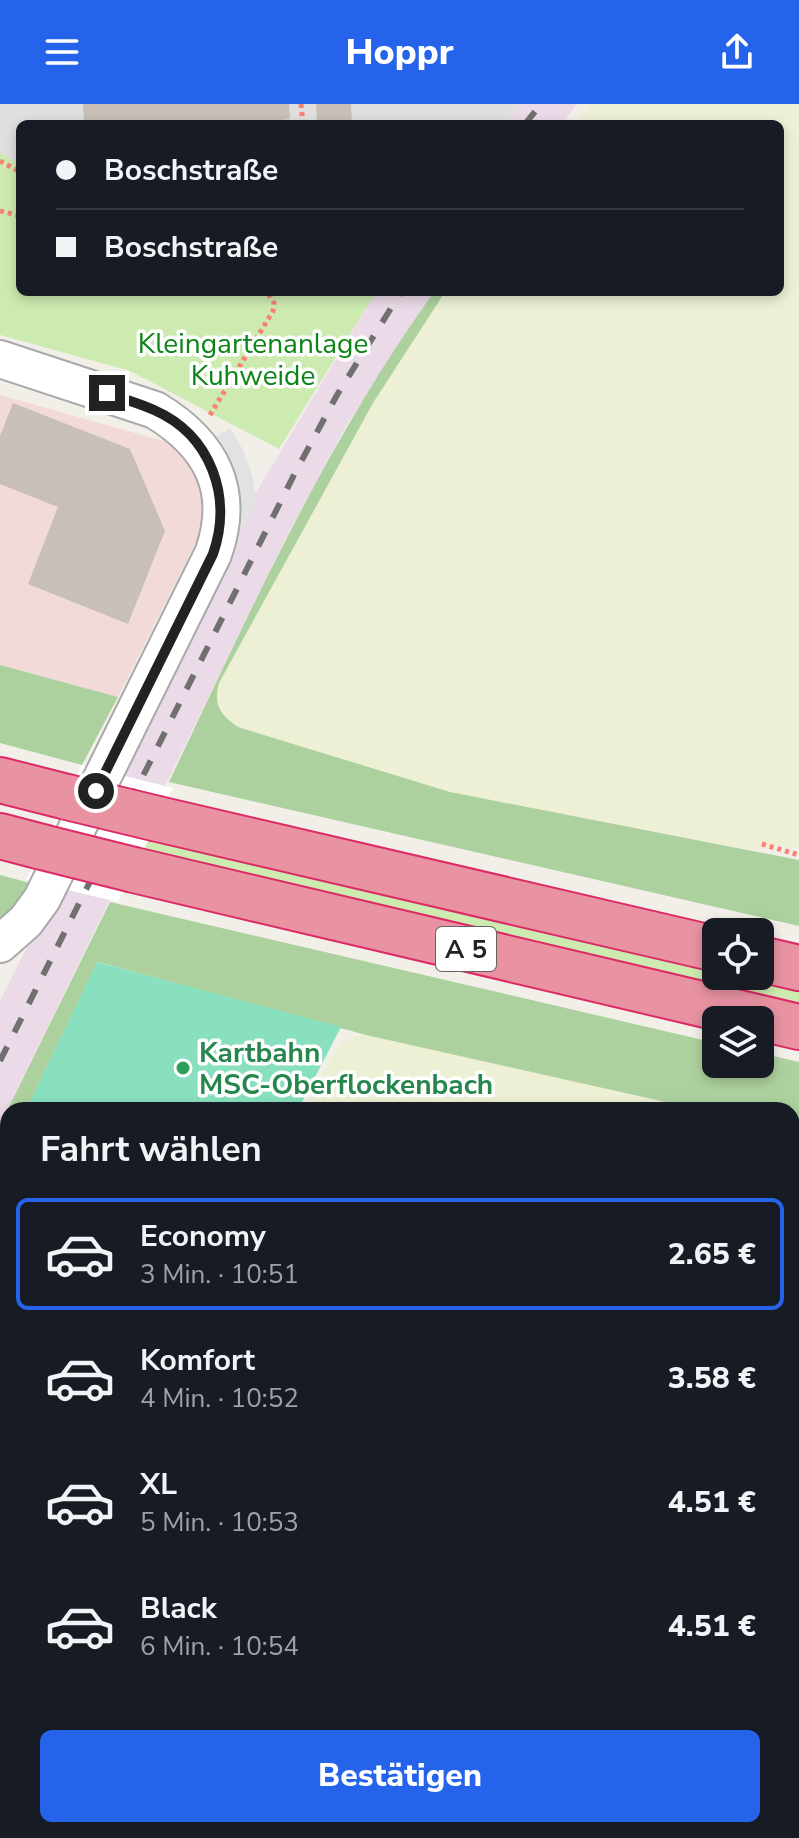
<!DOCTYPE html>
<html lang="de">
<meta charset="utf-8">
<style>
body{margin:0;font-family:"Nunito Sans",sans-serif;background:#242831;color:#f1f3f6;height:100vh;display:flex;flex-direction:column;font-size:30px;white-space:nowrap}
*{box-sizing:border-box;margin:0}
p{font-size:26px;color:#9ea1a6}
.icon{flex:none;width:44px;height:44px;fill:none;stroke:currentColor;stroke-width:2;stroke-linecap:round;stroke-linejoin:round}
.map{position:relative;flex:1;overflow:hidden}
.drawer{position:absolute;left:0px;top:998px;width:800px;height:736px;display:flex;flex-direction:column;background:#171b24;border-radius:24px 24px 0 0;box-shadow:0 4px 12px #0003}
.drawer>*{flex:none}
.top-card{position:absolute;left:16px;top:16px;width:768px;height:176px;border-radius:12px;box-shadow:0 4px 12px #0003;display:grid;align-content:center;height:176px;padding:0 40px;background:#171b24}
.fabs{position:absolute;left:702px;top:814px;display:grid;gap:16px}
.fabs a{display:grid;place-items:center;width:72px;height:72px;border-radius:12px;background:#171b24;box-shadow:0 4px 12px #0003;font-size:40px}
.end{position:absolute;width:36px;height:36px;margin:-18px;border:10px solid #222;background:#fff;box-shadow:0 0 0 4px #fff}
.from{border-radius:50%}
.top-card b{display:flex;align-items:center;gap:28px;height:76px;font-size:30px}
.top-card b+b{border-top:2px solid #363941}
.top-card i{width:20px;height:20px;background:#f1f3f6}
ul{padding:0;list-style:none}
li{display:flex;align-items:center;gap:24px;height:112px;margin:0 16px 12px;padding:0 24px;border:4px solid transparent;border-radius:12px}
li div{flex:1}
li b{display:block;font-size:30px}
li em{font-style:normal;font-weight:800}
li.current{border-color:#2563eb}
li>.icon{width:72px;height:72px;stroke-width:1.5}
h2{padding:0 40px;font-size:36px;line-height:96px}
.button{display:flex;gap:16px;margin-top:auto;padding:16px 40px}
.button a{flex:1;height:92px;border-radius:12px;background:#2563eb;color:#fff;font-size:32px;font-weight:800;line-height:92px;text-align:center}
header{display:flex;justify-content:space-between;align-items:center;height:104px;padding:0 40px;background:#2563eb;color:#fff;font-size:36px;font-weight:800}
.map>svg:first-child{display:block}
</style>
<header><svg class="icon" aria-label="menu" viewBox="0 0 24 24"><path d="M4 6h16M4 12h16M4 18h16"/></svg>Hoppr<svg class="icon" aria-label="share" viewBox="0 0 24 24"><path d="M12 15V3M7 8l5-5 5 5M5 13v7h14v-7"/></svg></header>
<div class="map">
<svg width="799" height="1734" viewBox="0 0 799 1734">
<rect width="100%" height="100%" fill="#f2efe9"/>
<path fill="#e0dfdf" d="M0 0H522L505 20H20V61L0 49Z"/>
<path fill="#f2dad9" d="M0 291 174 340 198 375 206 418 118 593 0 561Z"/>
<g fill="#ebdbe8">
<path d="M522 0H577L561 20H505Z"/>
<path d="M376 188H434L346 322 287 432 0 1021V897L243 410Z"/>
</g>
<g fill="#eef0d5">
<path d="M590 0H799V745L779 741 752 746 450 688 238 623 226 615 218 604 215 592 219 579 373 299 445 188H780V20H574Z"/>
<path d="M366 931 701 1006H304L332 952 342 939 354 932Z"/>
<path d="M792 1026 799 1028V1582L792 1583Z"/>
<path d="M799 1709V1734H622L678 1726H792V1710Z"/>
</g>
<g fill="#cdebb0">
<path d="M0 49 20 61V188H376L279 345 130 267 0 231Z"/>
<path d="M151 732 716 863V872H754L799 882V898L144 746Z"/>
<path d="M799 1608V1709L792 1710V1609Z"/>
<path d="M0 1690 8 1691V1726H678L622 1734H0Z"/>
</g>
<g fill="#add19e">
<path d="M434 188H445L373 299 219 579C213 600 220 611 238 623L450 688 799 756V822L169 678C249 510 325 339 434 188Z"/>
<path d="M0 561 118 593 82 661 0 639Z"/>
<path d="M0 771 34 780 9 807 0 813Z"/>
<path d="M110 798 716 939V960H760V949L799 958V1028L792 1026V1006H701L366 931 98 858 26 1006H8V1044L0 1061V1021Z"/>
</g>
<g fill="#88e0be">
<path d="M97 858 341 923 298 1006H26Z"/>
<path d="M8 1044V1232L0 1219V1061Z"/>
</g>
<path fill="#e2e2e2" d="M230 324 243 346 253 374 256 399 237 434 239 407 214 334Z"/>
<path fill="#aad3df" d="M0 1356 8 1369V1661L0 1660Z"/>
<path fill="#fff" d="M82 661 173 684 118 798 26 776Z"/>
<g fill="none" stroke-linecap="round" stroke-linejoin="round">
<g stroke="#aad3df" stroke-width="8">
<path d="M792 1641 799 1640"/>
<path d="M238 1734 286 1726"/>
</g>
</g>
<g fill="#c7bfb8">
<path d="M83 0H289L290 15 242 20H84Z"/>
<path d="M316 0H351L352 20H317Z"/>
<path d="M13 299 130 345 165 427 128 520 28 480 58 403 0 380V332Z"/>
</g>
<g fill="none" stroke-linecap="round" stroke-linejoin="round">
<defs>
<path id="minor" d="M0 255 155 306C211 340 236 386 213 450L42 795 26 817 0 840"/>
<g id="highway">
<path d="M0 676 67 693"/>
<path d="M158 715 716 845"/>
<path d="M0 732 42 743"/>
<path d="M134 766 799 923"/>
<path d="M760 855 799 864"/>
</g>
</defs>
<use href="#minor" stroke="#a9a9a9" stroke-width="40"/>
<use href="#highway" stroke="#dc2a67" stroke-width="48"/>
<g stroke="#fa8072" stroke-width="5" stroke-dasharray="4 4" stroke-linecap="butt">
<path d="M301 0 303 20"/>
<path d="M0 57 20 68"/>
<path d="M0 107 20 112"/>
<path d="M210 311 273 207 274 199 267 188"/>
<path d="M762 740 799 751"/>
<path d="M0 1290 8 1302"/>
<path d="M792 1600 799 1598"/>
<path d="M0 1684 8 1685"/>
</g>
<use href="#minor" stroke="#fff" stroke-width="36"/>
<use href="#highway" stroke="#e892a2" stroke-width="44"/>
<g stroke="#707070" stroke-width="6" stroke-dasharray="16 16" stroke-linecap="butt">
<path d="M525 20 541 0"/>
<path d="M0 957 296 367 337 291 401 188"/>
</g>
<defs>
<g id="highway-bridge">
<path d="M67 693 158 715"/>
<path d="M42 743 134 766"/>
</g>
</defs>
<use href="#highway-bridge" stroke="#dc2a67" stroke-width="48" stroke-linecap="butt"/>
<use href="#highway-bridge" stroke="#e892a2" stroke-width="44"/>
</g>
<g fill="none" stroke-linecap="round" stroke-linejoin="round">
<path stroke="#222" stroke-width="10" d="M96 687 213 450C233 393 211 331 154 306 139 299 123 295 107 289"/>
</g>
<circle fill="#2e9e5b" stroke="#fff" stroke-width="3" cx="183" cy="964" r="8"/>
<g text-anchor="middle" stroke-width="7" stroke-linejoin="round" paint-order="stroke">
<rect fill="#fff" stroke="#646464" stroke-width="2" x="436" y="823" width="60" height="44" rx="6"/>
<g font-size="26" font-weight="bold" fill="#222">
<text x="466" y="854">A 5</text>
</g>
<g font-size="28" fill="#0c8416" stroke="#fff">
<text x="253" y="249">Kleingartenanlage<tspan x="253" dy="32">Kuhweide</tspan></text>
</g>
<g font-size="28" font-weight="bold" fill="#27864d" stroke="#fff" text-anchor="start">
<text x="199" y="958">Kartbahn<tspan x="199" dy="32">MSC-Oberflockenbach</tspan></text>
</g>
</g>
</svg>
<div class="fabs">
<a><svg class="icon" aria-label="locate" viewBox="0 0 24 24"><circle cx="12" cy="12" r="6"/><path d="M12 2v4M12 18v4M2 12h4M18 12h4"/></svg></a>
<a><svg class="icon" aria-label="layers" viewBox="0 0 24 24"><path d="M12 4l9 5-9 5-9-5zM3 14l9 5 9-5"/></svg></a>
</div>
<i class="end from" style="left:96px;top:687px"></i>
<i class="end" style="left:107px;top:289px"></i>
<div class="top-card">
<b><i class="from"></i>Boschstraße</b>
<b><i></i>Boschstraße</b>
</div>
<section class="drawer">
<h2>Fahrt wählen</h2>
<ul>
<li class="current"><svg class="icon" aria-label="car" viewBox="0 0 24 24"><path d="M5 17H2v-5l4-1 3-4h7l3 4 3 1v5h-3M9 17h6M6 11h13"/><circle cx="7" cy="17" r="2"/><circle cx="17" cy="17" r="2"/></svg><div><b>Economy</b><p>3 Min. · 10:51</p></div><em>2.65 €</em></li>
<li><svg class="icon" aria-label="car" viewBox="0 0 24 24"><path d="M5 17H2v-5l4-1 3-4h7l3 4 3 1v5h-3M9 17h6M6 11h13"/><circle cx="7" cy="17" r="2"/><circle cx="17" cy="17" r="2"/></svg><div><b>Komfort</b><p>4 Min. · 10:52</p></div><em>3.58 €</em></li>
<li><svg class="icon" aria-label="car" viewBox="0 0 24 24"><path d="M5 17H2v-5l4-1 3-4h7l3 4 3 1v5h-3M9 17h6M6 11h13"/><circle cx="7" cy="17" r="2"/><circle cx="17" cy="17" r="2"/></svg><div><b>XL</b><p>5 Min. · 10:53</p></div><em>4.51 €</em></li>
<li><svg class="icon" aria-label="car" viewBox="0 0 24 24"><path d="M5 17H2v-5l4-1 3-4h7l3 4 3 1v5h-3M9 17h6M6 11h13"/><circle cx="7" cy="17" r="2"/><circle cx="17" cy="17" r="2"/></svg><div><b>Black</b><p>6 Min. · 10:54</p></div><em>4.51 €</em></li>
</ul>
<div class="button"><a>Bestätigen</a></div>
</section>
</div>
